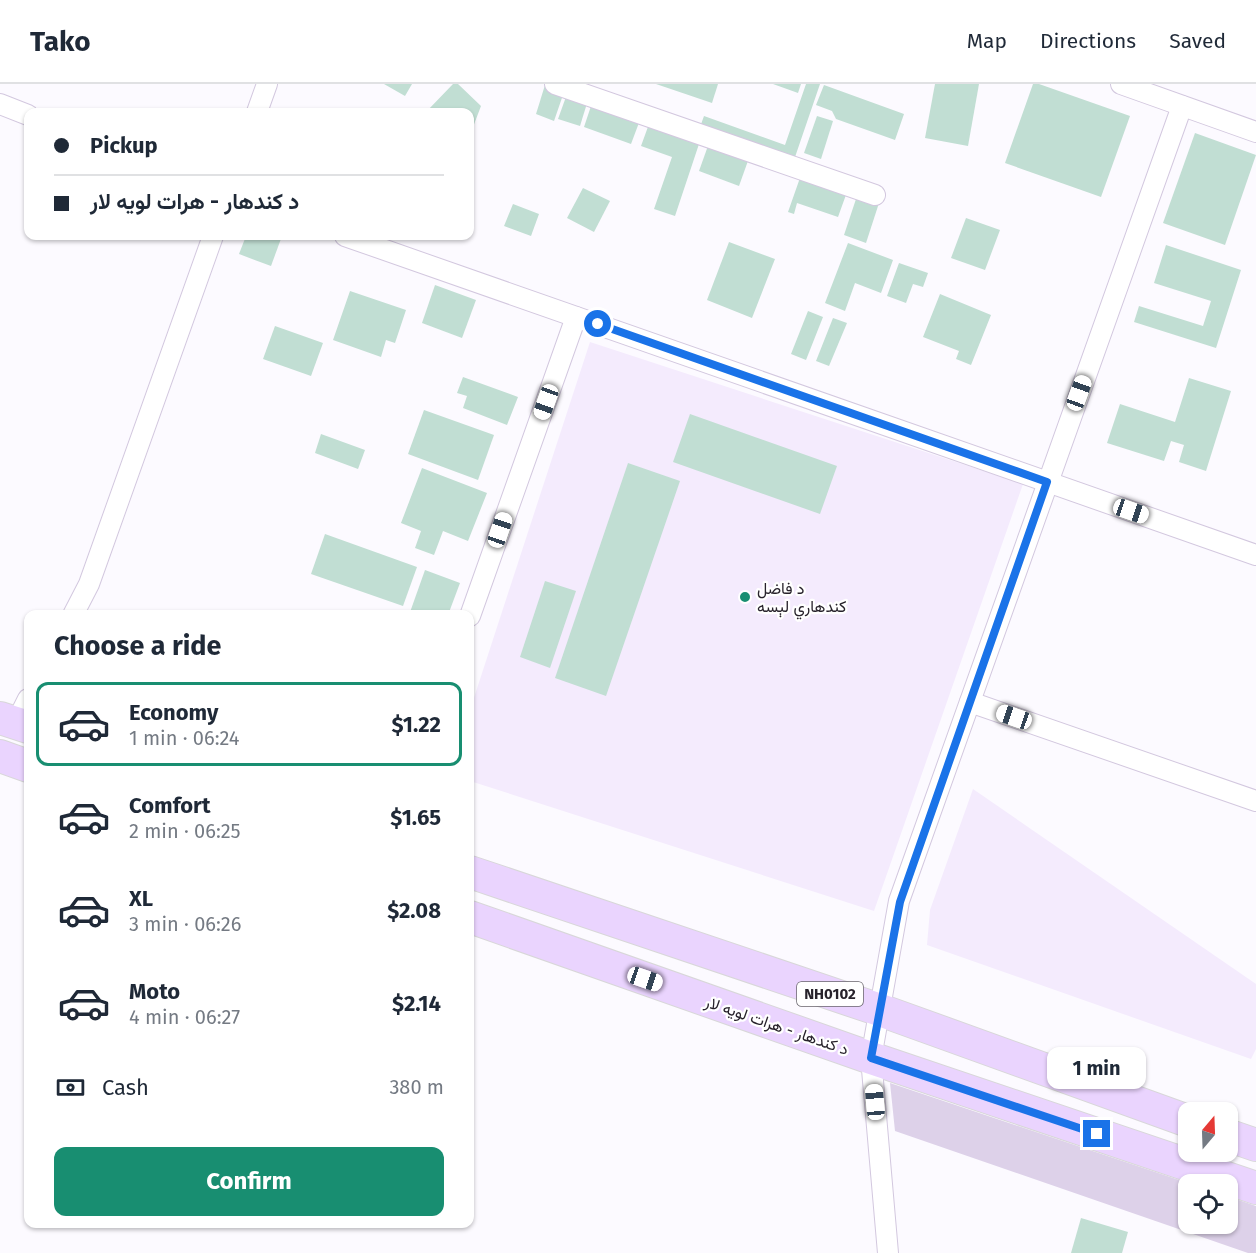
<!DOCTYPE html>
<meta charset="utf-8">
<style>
body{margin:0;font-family:"Fira Sans",Vazirmatn,sans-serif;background:#f6f6f7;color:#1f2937;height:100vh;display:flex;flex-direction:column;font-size:22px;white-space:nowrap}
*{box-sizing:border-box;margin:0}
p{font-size:20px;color:#747a83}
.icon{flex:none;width:33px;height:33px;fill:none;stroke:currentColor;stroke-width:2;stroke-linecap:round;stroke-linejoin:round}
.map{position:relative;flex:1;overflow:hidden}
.side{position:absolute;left:24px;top:526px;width:450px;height:618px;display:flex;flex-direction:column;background:#fff;border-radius:12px;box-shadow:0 2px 4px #0004}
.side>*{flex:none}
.top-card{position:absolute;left:24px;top:24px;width:450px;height:132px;border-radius:12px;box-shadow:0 2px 4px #0004;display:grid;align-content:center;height:132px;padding:0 30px;background:#fff}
.needle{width:39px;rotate:19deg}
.controls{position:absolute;left:1178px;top:1018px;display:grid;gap:12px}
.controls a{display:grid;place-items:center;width:60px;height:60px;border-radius:12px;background:#fff;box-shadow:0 2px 4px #0004;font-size:30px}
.end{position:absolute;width:27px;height:27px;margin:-14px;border:8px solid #1a73e8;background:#fff;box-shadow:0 0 0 3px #fff}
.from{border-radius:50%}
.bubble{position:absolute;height:42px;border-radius:12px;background:#fff;box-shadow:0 2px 4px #0004;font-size:20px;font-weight:700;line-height:42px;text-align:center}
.car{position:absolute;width:18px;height:36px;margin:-18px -9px;border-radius:8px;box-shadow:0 0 4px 2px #0007;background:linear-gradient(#fff 24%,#345 0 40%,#fff 0 76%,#345 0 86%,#fff 0)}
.top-card b{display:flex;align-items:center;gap:21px;height:57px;font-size:22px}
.top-card b+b{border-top:2px solid #e0e1e3}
.top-card i{width:15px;height:15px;background:#1f2937}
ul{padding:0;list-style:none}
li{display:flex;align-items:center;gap:18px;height:84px;margin:0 12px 9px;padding:0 18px;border:3px solid transparent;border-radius:12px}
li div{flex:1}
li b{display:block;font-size:22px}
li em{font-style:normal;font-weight:700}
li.on{border-color:#188e71}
li>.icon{width:54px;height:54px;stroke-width:1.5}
h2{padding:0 30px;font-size:27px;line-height:72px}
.pay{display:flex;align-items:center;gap:15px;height:66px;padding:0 30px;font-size:22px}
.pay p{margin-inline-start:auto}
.button{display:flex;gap:12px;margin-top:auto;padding:12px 30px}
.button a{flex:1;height:69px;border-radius:12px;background:#188e71;color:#fff;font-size:24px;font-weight:700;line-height:69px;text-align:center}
header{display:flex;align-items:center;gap:36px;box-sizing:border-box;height:84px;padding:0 30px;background:#fff;border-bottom:2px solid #e0e1e3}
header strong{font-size:28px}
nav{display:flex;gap:33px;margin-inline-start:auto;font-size:21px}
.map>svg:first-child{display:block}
</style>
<header>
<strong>Tako</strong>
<nav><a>Map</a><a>Directions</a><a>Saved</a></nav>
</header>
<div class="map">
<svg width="1256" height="1169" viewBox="0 0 1256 1169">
<rect width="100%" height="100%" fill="#fcfaff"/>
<g fill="#f4ebfd">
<path d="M590 258 1023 400 874 827 470 697V626Z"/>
<path d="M973 705 1256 900V965L1251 975 927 861 930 826Z"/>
</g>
<path fill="#ddd1e9" d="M890 999 1194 1101H1188V1140H1227V1112L1256 1122V1169H1248L895 1047Z"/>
<g fill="#c1ded3">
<path d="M384 0H412L405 12Z"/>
<path d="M453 0H458L481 22 470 51V28L427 27Z"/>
<path d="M656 0H718L712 19Z"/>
<path d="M773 0H801L798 9Z"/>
<path d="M806 0H820L794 76 700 43 704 32 785 61Z"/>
<path d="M935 0H979L968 62 925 54Z"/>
<path d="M1033 0H1039L1130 32 1101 113 1005 79Z"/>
<path d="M545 1 564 8 554 37 536 30Z"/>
<path d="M824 1 904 30 895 56 836 35 832 27 816 21Z"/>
<path d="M567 10 588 16 580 42 558 35Z"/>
<path d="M592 19 640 36 631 60 584 43Z"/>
<path d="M817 32 833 37 821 75 804 69Z"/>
<path d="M649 40 700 57 675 132 654 125 672 73 641 62Z"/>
<path d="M1195 49 1256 71 1225 161 1163 139Z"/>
<path d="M709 59 749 74 739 102 699 87Z"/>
<path d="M801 91 847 108 838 133 797 119 794 130 788 128Z"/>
<path d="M583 104 610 117 594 148 567 134Z"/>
<path d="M857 112 879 119 866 159 844 151Z"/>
<path d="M513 120 539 130 531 152 504 142Z"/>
<path d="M966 134 1000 146 985 186 951 174Z"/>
<path d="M246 152H282L271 182 239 170Z"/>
<path d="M729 158 775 175 752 234 707 216Z"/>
<path d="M848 159 893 176 881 209 855 199 845 227 825 219Z"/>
<path d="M1166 161 1241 186 1216 264 1134 238 1139 222 1203 242 1211 217 1154 199Z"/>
<path d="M899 179 928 189 923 203 913 200 906 219 887 212Z"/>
<path d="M435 201 476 216 462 254 422 239Z"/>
<path d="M350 207 406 226 395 259 386 256 381 273 333 256Z"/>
<path d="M940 210 991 231 971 281 956 275 959 267 923 253Z"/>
<path d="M808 227 823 233 806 276 791 270Z"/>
<path d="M833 234 847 239 829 282 816 277Z"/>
<path d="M275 242 323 259 311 292 263 275Z"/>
<path d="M463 293 518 313 507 341 463 324 467 312 457 309Z"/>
<path d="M1189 294 1231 307 1206 387 1179 378 1184 361 1171 357 1164 377 1107 359 1120 320 1175 338Z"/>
<path d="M424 326 494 351 478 396 408 370Z"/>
<path d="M690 330 837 382 820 430 673 378Z"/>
<path d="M321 350 365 366 358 385 315 369Z"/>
<path d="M628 379 680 397 606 612 555 594Z"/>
<path d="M422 384 487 409 468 457 443 447 434 471 415 464 421 447 401 439Z"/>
<path d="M325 450 417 483 403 522 311 490Z"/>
<path d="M425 486 460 499 448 531H409Z"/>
<path d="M545 497 576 507 550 584 520 573Z"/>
<path d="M1081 1134 1128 1148 1122 1169H1071Z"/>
</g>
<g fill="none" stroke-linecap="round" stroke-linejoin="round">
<defs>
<g id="minor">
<path d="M555 0 875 111"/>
<path d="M1121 0 1256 48"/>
<path d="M0 20 28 31"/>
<path d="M257 28 267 0"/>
<path d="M345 152 1256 471"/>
<path d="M73 531 89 500 213 152"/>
<path d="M470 532 576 233"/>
<path d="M970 618 1256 717"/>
<path d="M16 639 28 615"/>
<path d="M888 1169 871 974 899 817 1182 22"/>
</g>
<g id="trunk">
<path d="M0 634 28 643"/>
<path d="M0 672 28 682"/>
<path d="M470 788 880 926 1188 1037"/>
<path d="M470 833 871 974 1256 1104"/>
<path d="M1227 1051 1256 1061"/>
</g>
</defs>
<use href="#minor" stroke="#d3c8df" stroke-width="22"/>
<use href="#trunk" stroke="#d8d7d9" stroke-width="34"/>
<use href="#minor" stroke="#fff" stroke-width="20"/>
<use href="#trunk" stroke="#ead4fe" stroke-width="32"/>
</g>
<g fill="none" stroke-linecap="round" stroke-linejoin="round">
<path stroke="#1a73e8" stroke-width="8" d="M598 240 1047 398 900 818 871 974 1097 1050"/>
</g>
<circle fill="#188e71" stroke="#fff" stroke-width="2" cx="745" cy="513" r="6"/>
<g text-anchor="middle" stroke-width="4.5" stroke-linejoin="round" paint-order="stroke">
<rect fill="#fff" stroke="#68646b" stroke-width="1.5" x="797" y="898" width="66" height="24" rx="4.5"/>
<g font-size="15" font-weight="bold" fill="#27222b">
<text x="830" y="915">NH0102</text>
</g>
<g font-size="16" fill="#27222b" stroke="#fff" text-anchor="start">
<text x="757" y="510">د فاضل<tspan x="757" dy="18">کندهاري لېسه</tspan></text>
</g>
<g font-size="16" fill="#27222b" stroke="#fff">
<text transform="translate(777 941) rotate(19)" y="6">د کندهار - هرات لويه لار</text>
</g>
</g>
</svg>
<div class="controls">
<a><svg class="needle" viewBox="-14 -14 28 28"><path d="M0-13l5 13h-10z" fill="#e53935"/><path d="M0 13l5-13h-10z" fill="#747a83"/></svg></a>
<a><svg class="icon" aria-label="locate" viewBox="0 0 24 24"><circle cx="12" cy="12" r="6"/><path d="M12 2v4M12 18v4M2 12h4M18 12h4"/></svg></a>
</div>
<i class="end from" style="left:598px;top:240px"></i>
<i class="end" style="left:1097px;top:1050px"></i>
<div class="bubble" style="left:1047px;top:963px;width:99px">1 min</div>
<i class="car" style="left:1079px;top:309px;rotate:20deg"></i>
<i class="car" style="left:546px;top:318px;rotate:200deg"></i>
<i class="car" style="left:1131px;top:427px;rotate:109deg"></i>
<i class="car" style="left:500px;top:446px;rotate:19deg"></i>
<i class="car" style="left:1014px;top:633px;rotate:289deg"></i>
<i class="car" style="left:645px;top:895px;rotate:109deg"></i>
<i class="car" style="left:875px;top:1018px;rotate:355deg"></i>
<div class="top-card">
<b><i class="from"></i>Pickup</b>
<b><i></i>د کندهار - هرات لويه لار</b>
</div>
<section class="side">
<h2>Choose a ride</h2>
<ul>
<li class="on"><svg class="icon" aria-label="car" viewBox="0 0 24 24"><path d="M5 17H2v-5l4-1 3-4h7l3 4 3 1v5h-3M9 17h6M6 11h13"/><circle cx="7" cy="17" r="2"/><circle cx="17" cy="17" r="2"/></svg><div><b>Economy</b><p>1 min · 06:24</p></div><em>$1.22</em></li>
<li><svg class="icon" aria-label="car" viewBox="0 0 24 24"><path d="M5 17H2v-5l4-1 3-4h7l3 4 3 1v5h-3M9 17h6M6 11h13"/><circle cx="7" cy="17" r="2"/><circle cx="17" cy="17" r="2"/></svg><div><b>Comfort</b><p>2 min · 06:25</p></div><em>$1.65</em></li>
<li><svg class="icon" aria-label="car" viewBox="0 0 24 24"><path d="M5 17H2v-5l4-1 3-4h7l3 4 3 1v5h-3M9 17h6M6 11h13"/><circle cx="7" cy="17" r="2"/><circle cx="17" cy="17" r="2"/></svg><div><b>XL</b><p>3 min · 06:26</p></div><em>$2.08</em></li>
<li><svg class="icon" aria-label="car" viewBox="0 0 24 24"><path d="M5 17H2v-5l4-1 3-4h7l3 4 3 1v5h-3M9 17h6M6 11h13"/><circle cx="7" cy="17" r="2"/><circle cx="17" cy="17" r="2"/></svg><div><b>Moto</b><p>4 min · 06:27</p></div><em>$2.14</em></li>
</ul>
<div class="pay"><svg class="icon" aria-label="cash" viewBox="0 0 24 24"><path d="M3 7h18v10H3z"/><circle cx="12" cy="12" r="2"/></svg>Cash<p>380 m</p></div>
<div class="button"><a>Confirm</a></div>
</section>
</div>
